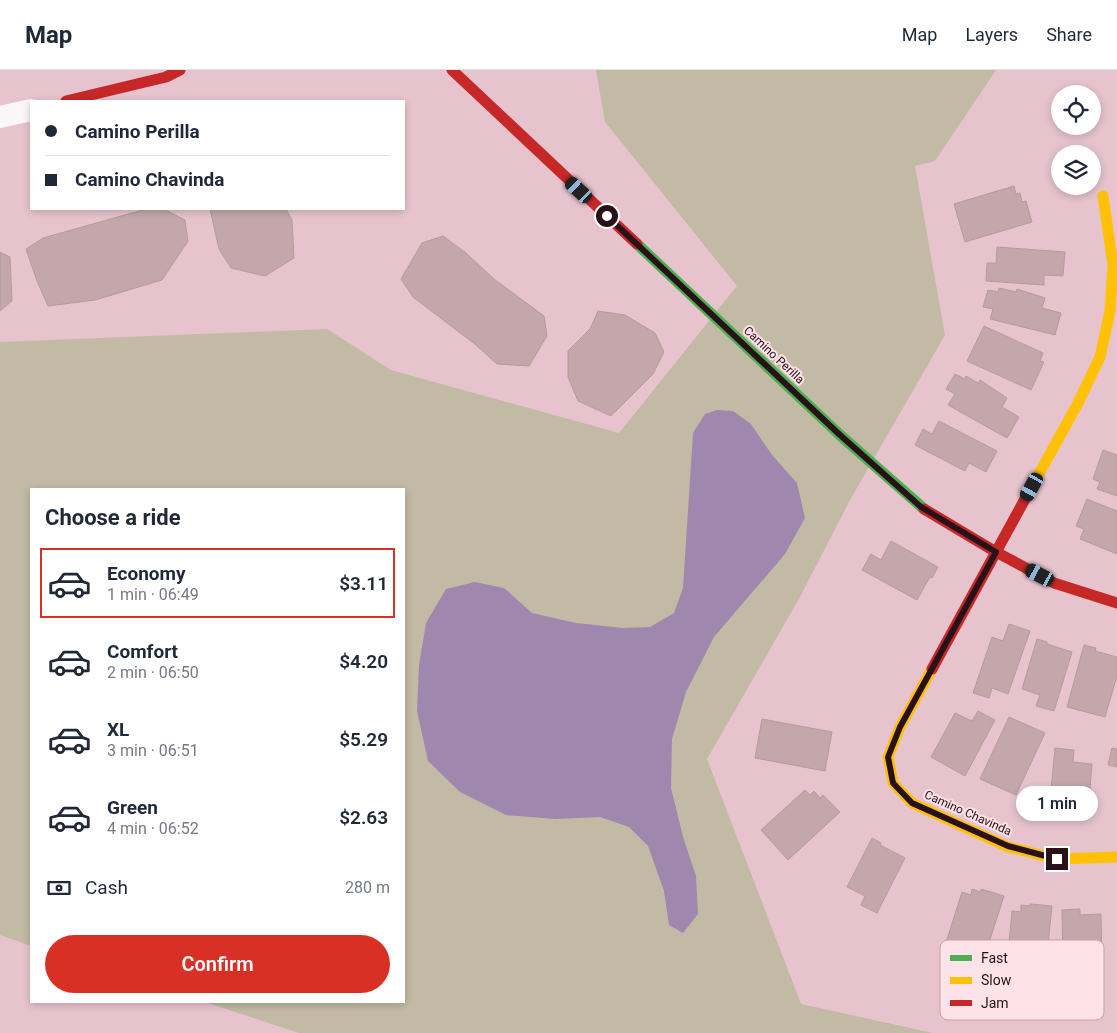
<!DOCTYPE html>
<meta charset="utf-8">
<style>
body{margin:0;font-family:Roboto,sans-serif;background:#f6f6f7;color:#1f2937;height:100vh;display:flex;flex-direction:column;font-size:19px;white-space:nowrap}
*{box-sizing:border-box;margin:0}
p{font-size:16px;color:#747a83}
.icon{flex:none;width:28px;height:28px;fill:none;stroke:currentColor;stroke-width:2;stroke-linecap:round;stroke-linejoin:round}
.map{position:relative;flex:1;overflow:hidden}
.panel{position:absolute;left:30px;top:418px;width:375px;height:515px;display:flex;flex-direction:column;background:#fff;border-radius:0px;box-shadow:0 2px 8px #0003}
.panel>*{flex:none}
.guide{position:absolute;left:30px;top:30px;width:375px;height:110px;border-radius:0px;box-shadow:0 2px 8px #0003;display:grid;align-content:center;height:110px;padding:0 15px;background:#fff}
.controls{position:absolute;left:1051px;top:15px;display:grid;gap:10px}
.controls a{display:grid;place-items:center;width:50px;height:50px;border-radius:50%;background:#fff;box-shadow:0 2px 8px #0003;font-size:25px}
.end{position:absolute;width:22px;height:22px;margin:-11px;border:6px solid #281118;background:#fff;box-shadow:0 0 0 2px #fff}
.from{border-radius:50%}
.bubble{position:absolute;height:35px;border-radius:18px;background:#fff;box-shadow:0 2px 8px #0003;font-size:16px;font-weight:600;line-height:35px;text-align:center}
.car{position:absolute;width:15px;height:30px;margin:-15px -8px;border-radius:6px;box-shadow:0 0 4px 1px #0007;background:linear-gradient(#222 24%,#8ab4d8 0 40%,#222 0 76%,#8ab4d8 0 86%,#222 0)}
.guide b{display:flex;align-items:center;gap:18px;height:48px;font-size:19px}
.guide b+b{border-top:1px solid #e0e1e3}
.guide i{width:12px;height:12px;background:#1f2937}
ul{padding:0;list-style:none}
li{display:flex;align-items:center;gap:15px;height:70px;margin:0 10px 8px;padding:0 5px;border:2px solid transparent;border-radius:0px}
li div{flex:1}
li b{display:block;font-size:19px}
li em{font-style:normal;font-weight:600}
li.active{border-color:#d93025}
li>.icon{width:45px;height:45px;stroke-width:1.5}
h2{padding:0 15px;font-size:22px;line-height:60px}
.pay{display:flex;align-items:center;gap:12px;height:55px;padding:0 15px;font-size:19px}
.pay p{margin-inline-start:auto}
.cta{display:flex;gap:10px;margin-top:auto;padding:10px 15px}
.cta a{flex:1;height:58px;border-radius:30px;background:#d93025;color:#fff;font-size:20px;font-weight:600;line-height:58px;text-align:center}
header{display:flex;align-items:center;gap:30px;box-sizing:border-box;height:70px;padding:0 25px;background:#fff;border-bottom:1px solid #e0e1e3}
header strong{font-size:24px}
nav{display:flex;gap:28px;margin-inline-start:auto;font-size:18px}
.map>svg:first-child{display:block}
</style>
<header>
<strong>Map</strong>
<nav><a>Map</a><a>Layers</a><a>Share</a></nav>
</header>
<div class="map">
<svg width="1117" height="963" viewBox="0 0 1117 963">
<rect width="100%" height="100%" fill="#e7c4cd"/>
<path fill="#c2baa4" d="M596 0H996L935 91 915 96 945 265 850 430 800 527 707 689 801 934 933 963H299L202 931H404V419H31V876L0 865V272L327 259 391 300 619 363 737 216 605 52Z"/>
<path fill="#a087ae" d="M717 340 733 341 751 354 772 385 797 413 805 448 785 484 714 567 686 622 672 669 671 718 683 767 696 806 698 844 683 863 669 855 664 821 648 776 629 757 600 747 556 749 506 745 460 722 428 691 417 641 419 595 426 553 446 519 475 512 504 518 532 543 576 553 623 558 650 557 674 543 683 518 693 363 705 344Z"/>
<g fill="#c3a7ab" stroke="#b69a9d">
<path d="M1014 116 1016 124 1020 123 1022 132 1026 131 1032 152 965 172 954 134Z"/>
<path d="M146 139H164L185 150 188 171 162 210 95 230 48 236 37 211 26 179 43 168Z"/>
<path d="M210 139H286L292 150 294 188 265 206 231 198 219 179Z"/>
<path d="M443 166 466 183 494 209 544 246 547 266 529 296 497 294 476 275 413 227 401 209 422 173Z"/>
<path d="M997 177 1065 182 1063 206 1044 205V215L986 211 987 193H996Z"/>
<path d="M0 182 10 187 12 231 0 241Z"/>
<path d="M999 218 1016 222 1017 219 1045 228 1042 238 1061 243 1055 265 990 249 993 239 983 237 988 220 998 222Z"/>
<path d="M598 241 625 245 655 263 664 282 653 304 611 346 578 331 568 307V281L590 259Z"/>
<path d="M984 256 1043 283 1040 291 1044 292 1031 320 967 291Z"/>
<path d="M955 304 965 309 966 306 978 313 980 310 1007 328 1002 337 1019 347 1007 368 948 335 955 324 946 319Z"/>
<path d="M939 351 997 381 986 402 969 393 965 401 915 375 923 359 932 364Z"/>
<path d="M1103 380 1117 385V426L1097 419 1100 412 1093 409Z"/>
<path d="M1087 429 1117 441V484L1080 469 1084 459 1076 456Z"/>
<path d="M891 471 938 497 932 508 930 507 917 530 862 500 871 484 881 490Z"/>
<path d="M1009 554 1030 561 1008 624 992 618 989 628 973 623 992 567 1003 571Z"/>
<path d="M1037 569 1047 572V574L1072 582 1054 641 1036 636 1040 625 1022 619Z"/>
<path d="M1084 575 1096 578 1095 581 1117 587V606L1105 647 1067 637Z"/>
<path d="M978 641 995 650 965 706 931 687 955 643 972 651Z"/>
<path d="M1009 647 1045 663 1016 725 980 709Z"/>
<path d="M762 649 832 662 825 701 755 688Z"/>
<path d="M1055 678 1074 680 1073 692 1092 694 1088 744 1049 741Z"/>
<path d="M1112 678 1117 679V697L1108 695Z"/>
<path d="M805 720 810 725 814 721 820 728 823 725 840 742 788 790 761 760Z"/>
<path d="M872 768 881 773 880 775 905 788 877 843 861 835 865 826 847 817Z"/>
<path d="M972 819 980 822 981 819 1004 826 983 891 944 879 962 822 971 825Z"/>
<path d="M1030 834 1052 836 1045 904 1003 899 1004 884 1008 885 1012 841 1021 842V835L1030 836Z"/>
<path d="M1080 839V845L1101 844 1102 893 1063 895 1062 840Z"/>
</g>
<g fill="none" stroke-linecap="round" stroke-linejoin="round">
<path stroke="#fbf6f8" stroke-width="22" d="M0 47 31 40"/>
<path stroke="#4caf50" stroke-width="11" d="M637 174 840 365 924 439"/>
<g stroke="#ffc107" stroke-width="11">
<path d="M1025 429 1077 335 1100 287 1110 241 1113 195 1103 126"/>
<path d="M932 599 900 657 888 687 893 713 912 733 1008 777 1057 789 1117 787"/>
</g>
<g stroke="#c62828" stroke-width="11">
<path d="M452 0 637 174"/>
<path d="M66 31 166 7 180 0"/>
<path d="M924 439 996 482 1054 513 1117 533"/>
<path d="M932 599 1025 429"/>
</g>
</g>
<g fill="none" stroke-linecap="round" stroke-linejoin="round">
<path stroke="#281118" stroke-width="6" d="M607 146 840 365 921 437 996 482 900 657 888 687 893 713 912 733 1008 776 1057 789"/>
</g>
<g text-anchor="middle" stroke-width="4" stroke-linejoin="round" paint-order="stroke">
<g font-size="12" fill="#281118" stroke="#fee2e9">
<text transform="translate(774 285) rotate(43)" y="4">Camino Perilla</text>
<text transform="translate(968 743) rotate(24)" y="4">Camino Chavinda</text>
</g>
</g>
<rect x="940" y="870" width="164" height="80" rx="8" fill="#fee2e9" stroke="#bea3aa" stroke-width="1"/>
<rect x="950" y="885" width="22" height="6" fill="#4caf50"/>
<rect x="950" y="907" width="22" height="7" fill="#ffc107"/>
<rect x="950" y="930" width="22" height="6" fill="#c62828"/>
<g font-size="14" fill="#281118">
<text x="981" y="893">Fast</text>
<text x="981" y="915">Slow</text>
<text x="981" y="938">Jam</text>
</g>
</svg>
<div class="controls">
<a><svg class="icon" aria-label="locate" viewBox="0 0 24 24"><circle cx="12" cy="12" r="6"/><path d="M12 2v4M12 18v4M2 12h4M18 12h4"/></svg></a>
<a><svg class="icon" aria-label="layers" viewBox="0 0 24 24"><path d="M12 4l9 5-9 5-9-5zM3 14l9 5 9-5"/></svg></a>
</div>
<i class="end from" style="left:607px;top:146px"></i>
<i class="end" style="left:1057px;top:789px"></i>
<div class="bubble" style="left:1016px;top:716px;width:82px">1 min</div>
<i class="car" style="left:579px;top:120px;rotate:313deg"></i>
<i class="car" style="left:1032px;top:417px;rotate:209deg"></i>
<i class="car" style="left:1040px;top:505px;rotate:298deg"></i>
<div class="guide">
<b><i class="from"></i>Camino Perilla</b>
<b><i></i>Camino Chavinda</b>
</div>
<section class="panel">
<h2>Choose a ride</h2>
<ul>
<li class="active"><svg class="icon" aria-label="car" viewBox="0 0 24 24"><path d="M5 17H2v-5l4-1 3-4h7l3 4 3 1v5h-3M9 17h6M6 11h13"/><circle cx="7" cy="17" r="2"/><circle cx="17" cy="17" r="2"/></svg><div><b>Economy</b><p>1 min · 06:49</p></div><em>$3.11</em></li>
<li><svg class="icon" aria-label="car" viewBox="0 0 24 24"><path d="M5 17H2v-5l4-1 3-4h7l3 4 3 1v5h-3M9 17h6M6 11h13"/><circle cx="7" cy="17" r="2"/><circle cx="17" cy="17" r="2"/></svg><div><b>Comfort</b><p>2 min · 06:50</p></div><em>$4.20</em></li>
<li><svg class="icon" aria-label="car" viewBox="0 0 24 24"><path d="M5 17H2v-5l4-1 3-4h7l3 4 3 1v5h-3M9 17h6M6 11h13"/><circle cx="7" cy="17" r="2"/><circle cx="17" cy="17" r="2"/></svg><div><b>XL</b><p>3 min · 06:51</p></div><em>$5.29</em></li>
<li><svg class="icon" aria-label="car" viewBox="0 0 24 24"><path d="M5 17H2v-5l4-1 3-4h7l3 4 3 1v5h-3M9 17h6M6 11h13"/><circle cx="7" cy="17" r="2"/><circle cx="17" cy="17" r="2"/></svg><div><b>Green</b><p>4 min · 06:52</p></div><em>$2.63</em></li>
</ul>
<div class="pay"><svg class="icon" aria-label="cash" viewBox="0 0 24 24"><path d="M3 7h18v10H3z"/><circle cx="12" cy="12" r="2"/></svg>Cash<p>280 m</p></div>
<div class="cta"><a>Confirm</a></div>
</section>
</div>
